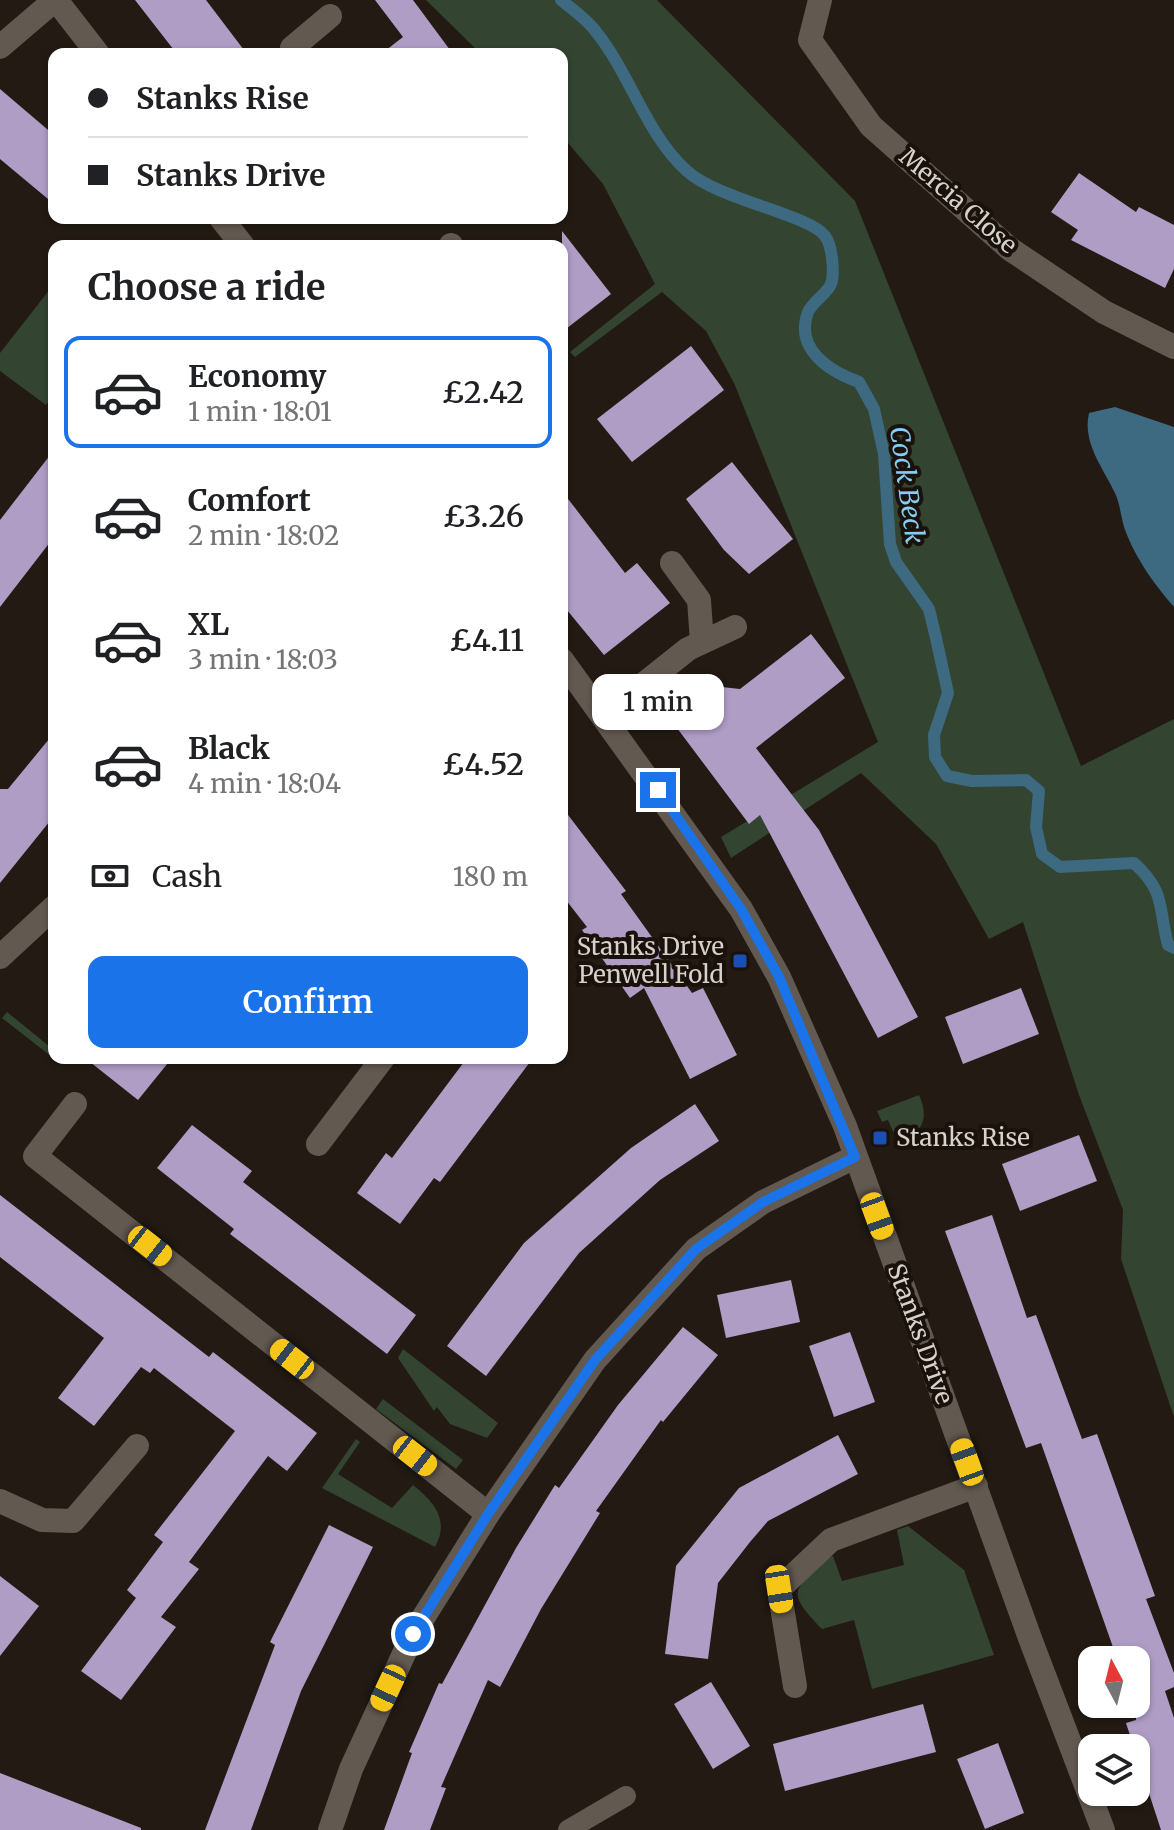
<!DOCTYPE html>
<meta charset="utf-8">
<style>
body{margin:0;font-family:Merriweather,serif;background:#f2f2f2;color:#202124;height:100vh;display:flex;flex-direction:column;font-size:30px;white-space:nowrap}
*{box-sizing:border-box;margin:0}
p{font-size:26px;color:#757577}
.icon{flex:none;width:44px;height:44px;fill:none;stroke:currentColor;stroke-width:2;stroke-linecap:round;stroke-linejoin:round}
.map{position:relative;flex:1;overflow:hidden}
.side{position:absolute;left:48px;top:240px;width:520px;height:824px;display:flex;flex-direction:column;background:#fff;border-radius:16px;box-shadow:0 2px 6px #0004}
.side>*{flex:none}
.guide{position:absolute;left:48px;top:48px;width:520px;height:176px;border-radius:16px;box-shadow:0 2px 6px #0004;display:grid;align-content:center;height:176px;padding:0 40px;background:#fff}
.needle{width:52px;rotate:353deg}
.tools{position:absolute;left:1078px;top:1646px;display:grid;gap:16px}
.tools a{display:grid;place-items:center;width:72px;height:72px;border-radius:16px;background:#fff;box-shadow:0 2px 6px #0004;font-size:40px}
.end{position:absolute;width:36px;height:36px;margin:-18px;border:10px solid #1a73e8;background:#fff;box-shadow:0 0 0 4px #fff}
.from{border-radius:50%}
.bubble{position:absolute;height:56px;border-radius:16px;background:#fff;box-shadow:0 2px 6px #0004;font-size:26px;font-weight:600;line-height:56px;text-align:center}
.car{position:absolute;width:24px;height:48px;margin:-24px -12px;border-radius:10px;box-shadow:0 0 6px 2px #0007;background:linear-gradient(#f5c518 24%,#345 0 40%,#f5c518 0 76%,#345 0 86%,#f5c518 0)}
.guide b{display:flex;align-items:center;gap:28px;height:76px;font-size:30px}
.guide b+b{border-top:2px solid #e0e0e0}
.guide i{width:20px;height:20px;background:#202124}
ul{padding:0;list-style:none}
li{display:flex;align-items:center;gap:24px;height:112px;margin:0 16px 12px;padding:0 24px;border:4px solid transparent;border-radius:16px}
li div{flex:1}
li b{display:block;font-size:30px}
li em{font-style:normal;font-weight:600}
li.on{border-color:#1a73e8}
li>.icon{width:72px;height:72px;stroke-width:1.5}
h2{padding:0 40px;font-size:36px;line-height:96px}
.pay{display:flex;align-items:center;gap:20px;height:88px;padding:0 40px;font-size:30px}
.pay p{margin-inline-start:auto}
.cta{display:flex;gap:16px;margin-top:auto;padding:16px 40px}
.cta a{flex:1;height:92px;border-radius:16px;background:#1a73e8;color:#fff;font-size:32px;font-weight:600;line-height:92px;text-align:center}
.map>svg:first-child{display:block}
</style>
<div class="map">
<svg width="1174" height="1830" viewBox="0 0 1174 1830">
<rect width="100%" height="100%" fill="#221a13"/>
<g fill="#334431">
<path d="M426 0H657L855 201 1081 766 1174 719V1417L1121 1259 1123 1210 1079 1095 1023 922 989 939 936 844 861 773 731 858 721 837 878 742 734 383 706 331 662 292 575 357 570 352 655 284 603 184 562 136V54H481Z"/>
<path d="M54 284V394L46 405 0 371V353Z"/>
<path d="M7 1012 49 1046 54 1041 52 1057 2 1018Z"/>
<path d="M919 1095C930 1120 922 1133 898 1143L888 1120 882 1122 877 1111Z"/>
<path d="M403 1349 498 1423 487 1438 450 1424 437 1407 434 1411 398 1358Z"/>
<path d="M383 1399 463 1460 456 1469 376 1409Z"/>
<path d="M356 1439 360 1442 338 1474 392 1508 413 1485C434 1502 450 1520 435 1547L322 1488Z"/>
<path d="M908 1526 964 1570 994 1655 872 1689 854 1620 822 1629C785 1590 793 1592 829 1557L833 1556 842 1581 904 1565 897 1530Z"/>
</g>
<path fill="#3d6981" d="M1115 407 1174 427V607C1155 585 1138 562 1127 535 1121 522 1121 506 1115 493 1103 468 1082 442 1089 413Z"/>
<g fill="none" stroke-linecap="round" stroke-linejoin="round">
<path stroke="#3d6981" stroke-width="12" d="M561 0C573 10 588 20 597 33 631 76 646 134 687 171 717 199 810 215 825 236 832 245 835 272 831 284 827 294 813 301 808 312 794 350 831 372 859 382L874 409 884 454 890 544 896 562 929 609 936 638 948 693 934 735 935 757 947 776 972 781 1026 780 1039 791 1036 827 1042 854 1060 867 1134 863C1166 892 1158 907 1168 945L1174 948"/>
</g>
<g fill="#af9dc6">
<path d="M135 0H206L247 54H177Z"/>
<path d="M375 0H413L453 54H381L403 37Z"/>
<path d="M0 89 54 135V204L0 159Z"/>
<path d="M1079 173 1136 212 1139 207 1174 225V269L1165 288 1071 240 1078 230 1051 212Z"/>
<path d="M562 231 611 294 562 332Z"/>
<path d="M691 346 724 390 632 462 597 419Z"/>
<path d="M54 450V537L0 607V520Z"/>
<path d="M732 462 793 539 749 574 724 550 686 499Z"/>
<path d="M562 491 625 573 637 563 670 603 604 655 562 604Z"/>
<path d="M811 634 845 678 756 748 819 830 918 1017 878 1038 760 815 749 824 671 720 676 682 740 689Z"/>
<path d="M54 733V816L0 883V789H8Z"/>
<path d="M562 807 626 891 621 894 692 993 703 988 737 1055 690 1079 644 988 630 998 582 930 587 927 562 895Z"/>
<path d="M1021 988 1039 1034 963 1064 945 1017Z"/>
<path d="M85 1058H172L138 1100Z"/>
<path d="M467 1058H533L440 1182 434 1178 400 1224 357 1193 386 1153 392 1158Z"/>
<path d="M695 1104 719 1141 660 1180 579 1253 486 1376 447 1346 524 1243 631 1148Z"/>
<path d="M192 1125 252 1171 243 1182 416 1315 387 1354 230 1234 234 1229 157 1168Z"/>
<path d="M1079 1135 1097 1181 1020 1211 1002 1164Z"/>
<path d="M0 1195 209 1357 213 1352 317 1433 287 1471 268 1456 189 1562 199 1569 161 1617 176 1627 121 1700 81 1671 136 1598 127 1590 163 1542 154 1535 235 1431 154 1368 150 1373 141 1367 94 1426 58 1398 104 1338 0 1257Z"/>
<path d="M992 1215 1027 1318 1036 1315 1082 1439 1097 1434 1155 1596 1146 1599 1174 1673V1687L1165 1691 1174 1718V1830H1161L1126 1723 1136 1720V1660H1124L1120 1648 1114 1650 1041 1443 1026 1448 945 1231Z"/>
<path d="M791 1280 800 1322 726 1338 717 1295Z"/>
<path d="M683 1327 718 1355 663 1422 661 1420 596 1511 600 1513 541 1609 500 1687 488 1680 441 1787 446 1788 430 1830H384L412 1753 409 1752 439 1683 442 1684 516 1548 555 1485 559 1488 618 1405Z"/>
<path d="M850 1332 875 1402 834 1417 809 1346Z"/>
<path d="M838 1435 858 1474 768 1521 750 1542 718 1583 708 1659 665 1654 676 1566 739 1488Z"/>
<path d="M329 1525 373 1547 301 1691 251 1830H205L275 1645 270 1642Z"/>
<path d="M0 1576 39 1606 0 1656Z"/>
<path d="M711 1682 750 1746 713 1769 674 1704Z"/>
<path d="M923 1704 936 1752 785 1791 773 1744Z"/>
<path d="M998 1743 1024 1813 985 1829 957 1759Z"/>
<path d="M0 1773 141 1828V1830H0Z"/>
</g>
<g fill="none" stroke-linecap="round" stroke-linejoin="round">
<path stroke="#625950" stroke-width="20" d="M568 1830 626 1796"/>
<g stroke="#625950" stroke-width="24">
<path d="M56 0 98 54"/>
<path d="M820 0 810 40 871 126 1010 249 1104 312 1174 347"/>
<path d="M0 47 55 0"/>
<path d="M292 48 330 16"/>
<path d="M221 218 243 246"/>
<path d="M451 245V246"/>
<path d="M672 563 699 600 702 642"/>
<path d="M562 660 741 909 779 977 845 1126 1031 1641 1103 1830"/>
<path d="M605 715 688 649 735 627"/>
<path d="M0 957 54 907"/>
<path d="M75 1104 35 1156 488 1514"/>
<path d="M318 1144 383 1058"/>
<path d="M0 1501 42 1520 73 1521 137 1446"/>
<path d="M795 1686 779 1589 831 1540 976 1486"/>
<path d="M330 1830 351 1769 413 1634 488 1514 595 1360 696 1249 763 1202 855 1157"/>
</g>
</g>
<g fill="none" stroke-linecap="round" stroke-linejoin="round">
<path stroke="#1a73e8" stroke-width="10" d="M413 1634 488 1514 595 1360 696 1249 763 1202 855 1157 779 977 741 909 658 790"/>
</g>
<g fill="#1a4fb4" stroke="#19110a" stroke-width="3">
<rect x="732" y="953" width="16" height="16" rx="4"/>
<rect x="872" y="1130" width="16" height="16" rx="4"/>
</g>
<g text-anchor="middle" stroke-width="8" stroke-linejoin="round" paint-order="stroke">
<g font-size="24" fill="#d6d1cc" stroke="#19110a">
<text transform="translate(958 201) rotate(41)" y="8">Mercia Close</text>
<text transform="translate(920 1334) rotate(70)" y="8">Stanks Drive</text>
</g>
<g font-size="24" fill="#d6d1cc" stroke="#19110a" text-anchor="end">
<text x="724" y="955">Stanks Drive<tspan x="724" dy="28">Penwell Fold</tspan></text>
<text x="896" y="1146" text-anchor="start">Stanks Rise</text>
</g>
<g font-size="26" font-style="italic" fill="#86cdf6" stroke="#19110a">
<text transform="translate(907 485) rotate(82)" y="9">Cock Beck</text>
</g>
</g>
</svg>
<div class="tools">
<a><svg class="needle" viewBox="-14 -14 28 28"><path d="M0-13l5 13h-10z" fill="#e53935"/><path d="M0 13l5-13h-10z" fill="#757577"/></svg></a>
<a><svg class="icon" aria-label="layers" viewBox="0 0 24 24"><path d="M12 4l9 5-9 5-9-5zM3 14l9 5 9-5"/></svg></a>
</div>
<i class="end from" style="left:413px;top:1634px"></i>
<i class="end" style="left:658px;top:790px"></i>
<div class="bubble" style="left:592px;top:674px;width:132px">1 min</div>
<i class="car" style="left:877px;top:1216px;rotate:160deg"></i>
<i class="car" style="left:150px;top:1246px;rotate:128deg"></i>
<i class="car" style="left:292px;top:1359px;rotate:308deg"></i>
<i class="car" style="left:415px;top:1456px;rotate:128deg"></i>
<i class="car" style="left:967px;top:1462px;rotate:340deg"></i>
<i class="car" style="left:779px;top:1589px;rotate:171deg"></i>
<i class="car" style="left:388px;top:1688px;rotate:205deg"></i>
<div class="guide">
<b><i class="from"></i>Stanks Rise</b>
<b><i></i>Stanks Drive</b>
</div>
<section class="side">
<h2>Choose a ride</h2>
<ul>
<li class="on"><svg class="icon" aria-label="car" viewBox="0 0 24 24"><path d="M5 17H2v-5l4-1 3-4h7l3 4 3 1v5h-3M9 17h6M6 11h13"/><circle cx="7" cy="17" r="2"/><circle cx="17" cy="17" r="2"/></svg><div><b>Economy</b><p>1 min · 18:01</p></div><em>£2.42</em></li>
<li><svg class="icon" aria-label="car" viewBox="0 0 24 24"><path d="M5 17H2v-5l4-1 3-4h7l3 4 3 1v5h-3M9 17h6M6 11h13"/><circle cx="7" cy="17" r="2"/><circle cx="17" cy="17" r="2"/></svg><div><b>Comfort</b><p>2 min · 18:02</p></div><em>£3.26</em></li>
<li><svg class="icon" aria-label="car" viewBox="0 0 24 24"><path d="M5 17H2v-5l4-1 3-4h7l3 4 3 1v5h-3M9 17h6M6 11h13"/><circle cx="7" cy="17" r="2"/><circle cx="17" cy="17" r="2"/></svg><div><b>XL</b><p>3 min · 18:03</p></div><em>£4.11</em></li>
<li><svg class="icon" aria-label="car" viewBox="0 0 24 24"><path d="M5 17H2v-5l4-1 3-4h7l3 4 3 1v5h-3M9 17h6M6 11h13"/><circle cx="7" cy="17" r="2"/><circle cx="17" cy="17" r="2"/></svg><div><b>Black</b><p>4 min · 18:04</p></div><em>£4.52</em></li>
</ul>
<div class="pay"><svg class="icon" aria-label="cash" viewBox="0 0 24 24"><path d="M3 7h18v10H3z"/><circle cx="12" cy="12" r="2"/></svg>Cash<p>180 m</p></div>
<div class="cta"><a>Confirm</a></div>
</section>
</div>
